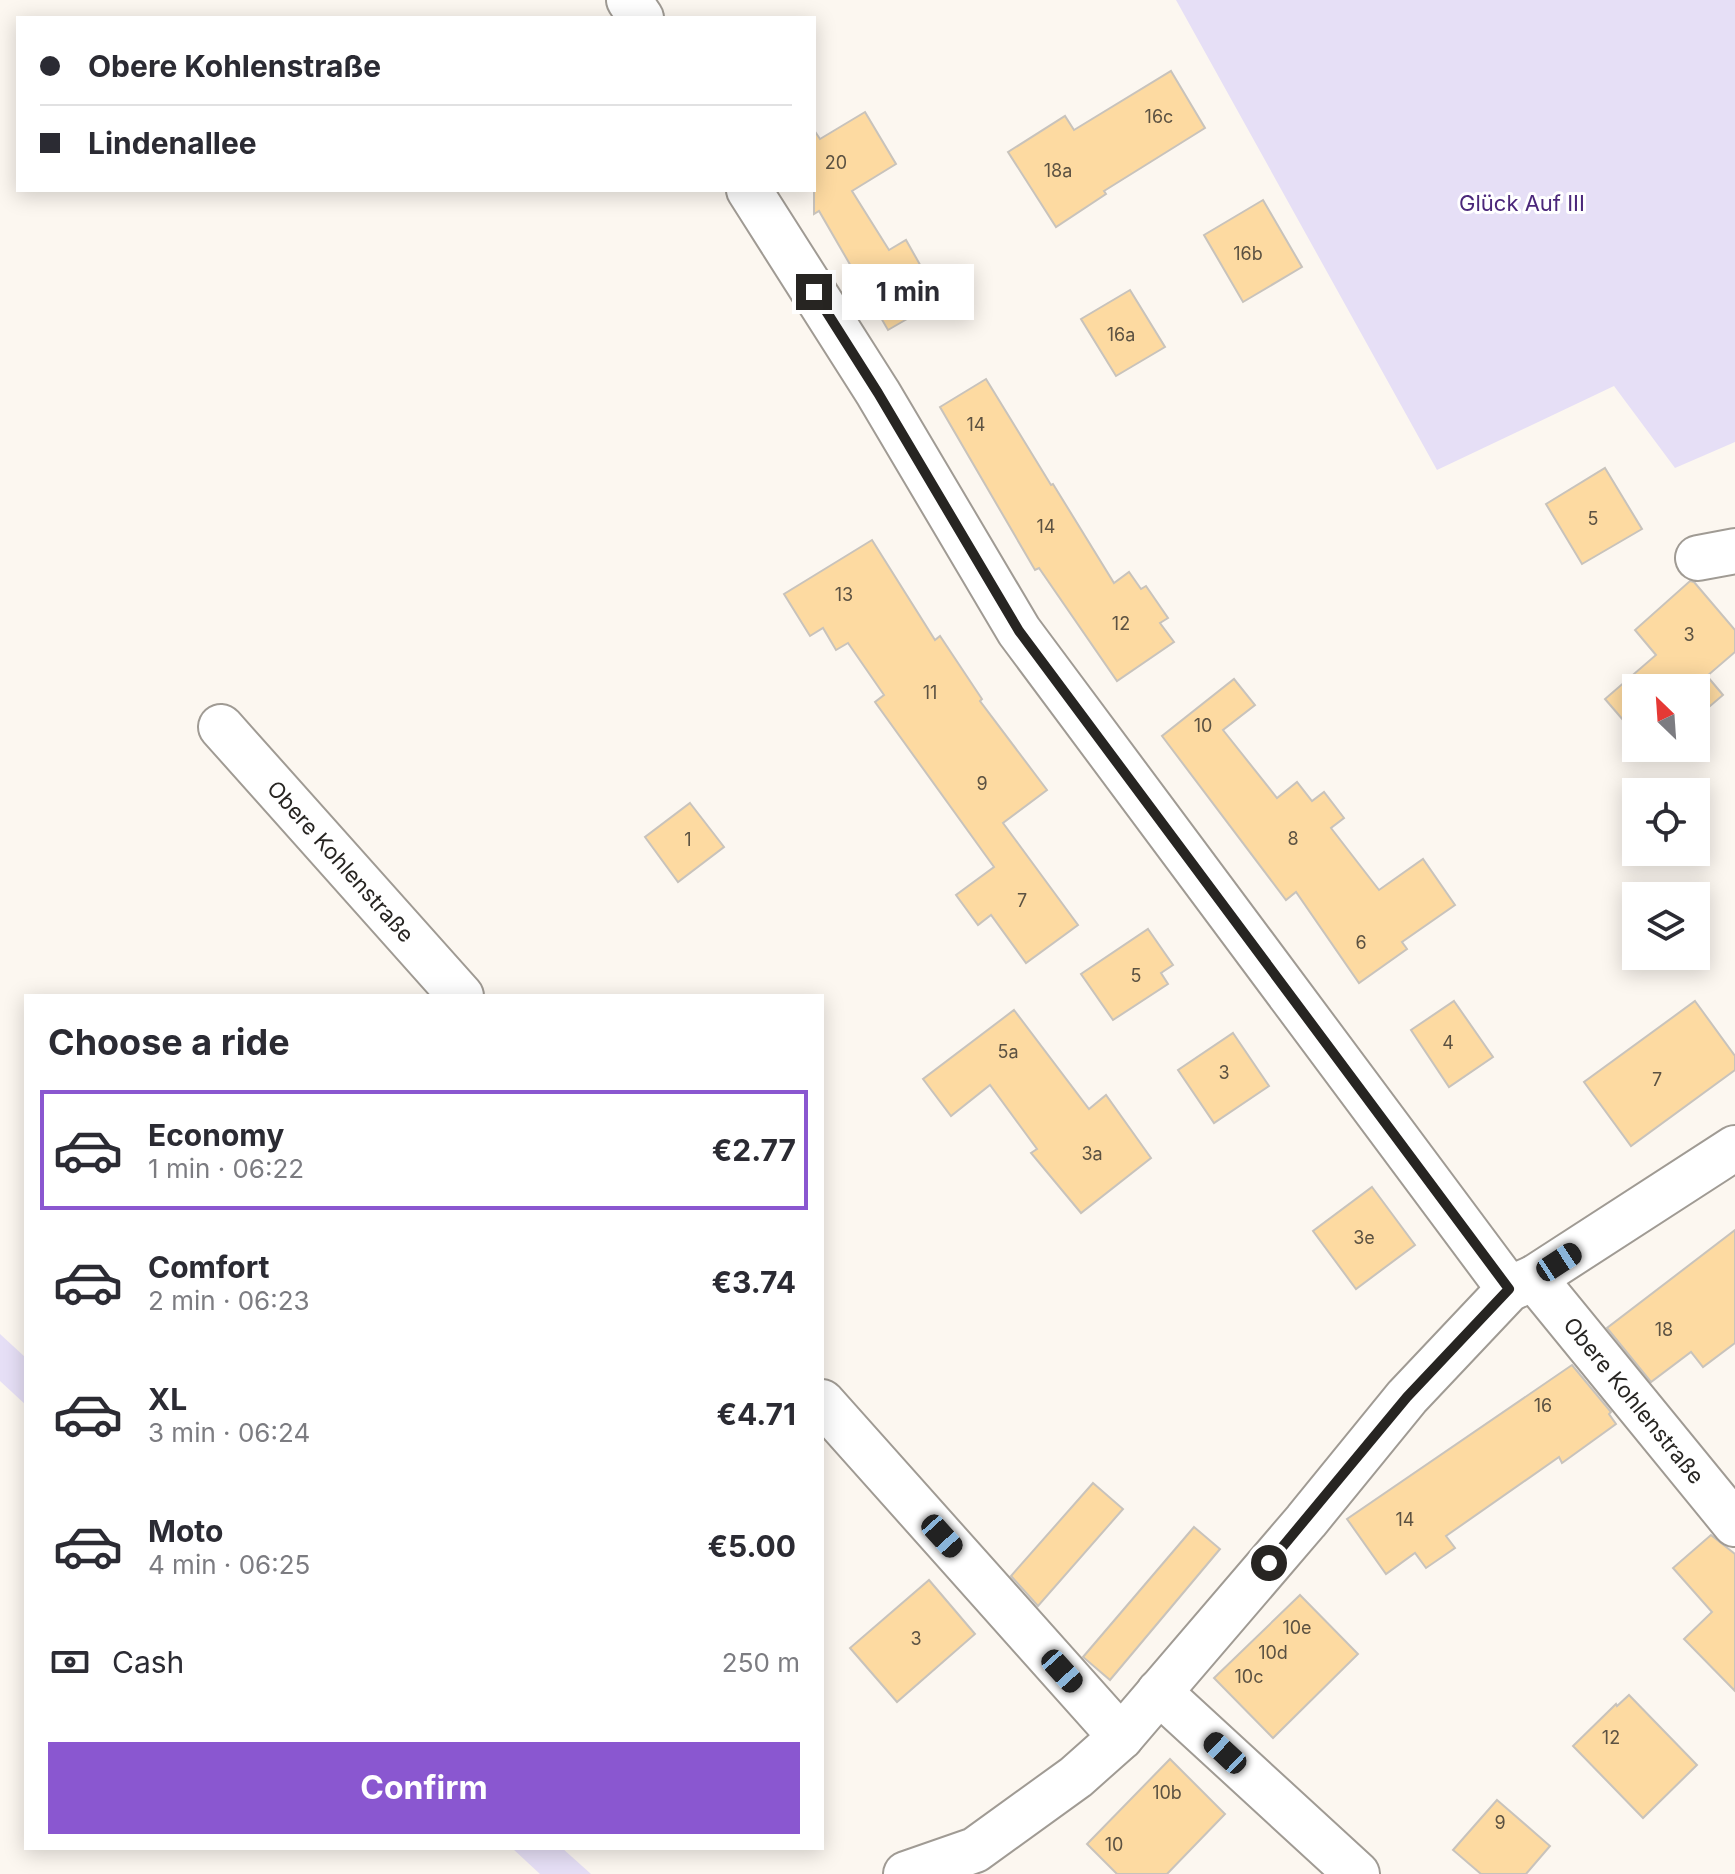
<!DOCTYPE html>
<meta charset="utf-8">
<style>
body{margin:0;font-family:Inter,sans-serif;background:#f2f2f3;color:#2b2b33;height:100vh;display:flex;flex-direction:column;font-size:30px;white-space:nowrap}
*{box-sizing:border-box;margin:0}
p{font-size:26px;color:#7c7c81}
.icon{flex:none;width:44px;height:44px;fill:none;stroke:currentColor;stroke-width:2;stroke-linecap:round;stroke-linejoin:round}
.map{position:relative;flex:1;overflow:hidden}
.side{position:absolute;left:24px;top:994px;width:800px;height:856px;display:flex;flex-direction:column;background:#fff;border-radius:0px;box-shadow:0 4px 20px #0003}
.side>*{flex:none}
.hud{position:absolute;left:16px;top:16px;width:800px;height:176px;border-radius:0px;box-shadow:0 4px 20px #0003;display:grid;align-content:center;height:176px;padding:0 24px;background:#fff}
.needle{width:52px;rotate:335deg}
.fabs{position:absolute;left:1622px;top:674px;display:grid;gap:16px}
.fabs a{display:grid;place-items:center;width:88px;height:88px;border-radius:0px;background:#fff;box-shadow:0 4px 20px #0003;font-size:40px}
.end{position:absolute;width:36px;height:36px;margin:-18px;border:10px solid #272522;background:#fff;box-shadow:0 0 0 4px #fff}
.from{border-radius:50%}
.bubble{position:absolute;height:56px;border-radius:0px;background:#fff;box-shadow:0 4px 20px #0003;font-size:26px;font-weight:700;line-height:56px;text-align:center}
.car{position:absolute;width:24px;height:48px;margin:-24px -12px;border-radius:10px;box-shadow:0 0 6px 2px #0007;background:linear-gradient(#222 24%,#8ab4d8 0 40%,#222 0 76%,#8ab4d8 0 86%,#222 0)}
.hud b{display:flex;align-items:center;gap:28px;height:76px;font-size:30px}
.hud b+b{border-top:2px solid #e1e1e2}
.hud i{width:20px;height:20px;background:#2b2b33}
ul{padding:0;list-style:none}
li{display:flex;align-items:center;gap:24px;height:120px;margin:0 16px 12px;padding:0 8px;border:4px solid transparent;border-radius:0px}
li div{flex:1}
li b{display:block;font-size:30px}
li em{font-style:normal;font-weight:700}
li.selected{border-color:#8a57d0}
li>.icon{width:72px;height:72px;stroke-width:1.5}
h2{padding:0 24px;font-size:36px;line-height:96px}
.pay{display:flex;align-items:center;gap:20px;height:88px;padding:0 24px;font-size:30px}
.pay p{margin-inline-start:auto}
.action{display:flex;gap:16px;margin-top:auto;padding:16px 24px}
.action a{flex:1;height:92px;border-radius:0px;background:#8a57d0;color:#fff;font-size:32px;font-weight:700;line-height:92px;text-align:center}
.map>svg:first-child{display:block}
</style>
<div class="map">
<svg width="1735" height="1874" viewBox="0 0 1735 1874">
<rect width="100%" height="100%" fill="#fcf7f0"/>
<g fill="#e6dff6">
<path d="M1176 0H1735V442L1675 468 1614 386 1437 470Z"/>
<path d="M0 1334 26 1358V1405L0 1381Z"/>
<path d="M512 1848H562L591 1874H540Z"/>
</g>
<g fill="#fddaa1" stroke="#c8c3bc" stroke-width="2">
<path d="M1171 71 1205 128 1104 191 1106 194 1056 227 1008 152 1065 116 1074 130Z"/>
<path d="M865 112 896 164 852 191 889 250 906 240 940 300 888 330 819 211 814 214V130L820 139Z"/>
<path d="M1263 200 1302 267 1243 302 1204 235Z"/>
<path d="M1130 290 1165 347 1116 376 1081 319Z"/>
<path d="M986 379 1051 485 1053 484 1114 583 1129 572 1141 589 1146 586 1168 618 1160 623 1174 642 1117 681 1039 568 1035 570 940 407Z"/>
<path d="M1605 468 1642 529 1582 564 1546 504Z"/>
<path d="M872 540 935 640 940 636 982 699 980 701 1047 790 1003 823 1078 925 1026 963 991 915 978 925 956 895 994 867 875 702 884 695 848 643 836 650 823 628 810 636 784 594Z"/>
<path d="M1690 581 1694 582 1735 630V652L1707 676 1723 695 1696 718V688H1636V735L1605 699 1656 655 1635 630Z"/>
<path d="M1234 679 1255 705 1223 730 1277 798 1297 782 1312 801 1324 792 1344 818 1331 828 1379 890 1423 859 1455 905 1402 942 1407 949 1359 983 1296 892 1286 900 1162 736Z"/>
<path d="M690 803 724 847 678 882 645 837Z"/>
<path d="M1148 929 1173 965 1161 973 1168 984 1113 1020 1081 974Z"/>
<path d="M1454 1001 1493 1057 1449 1087 1411 1030Z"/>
<path d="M1695 1001 1735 1056V1070L1631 1146 1584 1082Z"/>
<path d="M1014 1010 1089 1109 1106 1095 1151 1158 1081 1213 1031 1153 1037 1149 990 1085 951 1116 923 1079Z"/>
<path d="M1233 1033 1269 1086 1214 1123 1178 1070Z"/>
<path d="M1372 1187 1415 1245 1356 1289 1313 1231Z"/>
<path d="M1735 1230V1343L1703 1367 1691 1352 1651 1382 1607 1328Z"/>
<path d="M1572 1365 1611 1412 1609 1414 1616 1424 1562 1463 1559 1457 1446 1536 1455 1548 1426 1568 1415 1553 1386 1574 1347 1519Z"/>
<path d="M1093 1483 1123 1509 1038 1606 1011 1576Z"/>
<path d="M1194 1527 1220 1549 1110 1680 1083 1657Z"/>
<path d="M1711 1535 1735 1554V1691L1684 1639 1712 1612 1673 1568Z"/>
<path d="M929 1580 975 1634 897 1702 850 1648Z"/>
<path d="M1300 1595 1358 1654 1273 1738 1214 1678Z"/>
<path d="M1629 1695 1697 1765 1643 1818 1573 1746 1616 1704 1617 1706Z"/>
<path d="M1170 1759 1225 1814 1167 1874H1117L1087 1844Z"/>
<path d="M1497 1800 1550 1846 1526 1874H1481L1453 1850Z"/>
</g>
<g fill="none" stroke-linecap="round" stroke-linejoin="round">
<defs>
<g id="minor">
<path d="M629 0 641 18"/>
<path d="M749 190 878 393 1019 631 1509 1289"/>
<path d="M1698 558 1735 551"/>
<path id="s1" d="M221 727 461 996"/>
<path id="s2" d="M1534 1278 1735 1524"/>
<path d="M822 1402 1121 1737"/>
<path d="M1159 1692 1357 1874"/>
<path d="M906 1874 975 1850 1076 1777 1121 1737 1306 1521 1407 1397 1509 1289 1534 1278 1735 1148"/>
</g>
</defs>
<use href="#minor" stroke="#a09b94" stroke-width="48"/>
<use href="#minor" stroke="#fff" stroke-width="44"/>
</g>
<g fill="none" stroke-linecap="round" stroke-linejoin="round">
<path stroke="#272522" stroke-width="10" d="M814 292 878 393 1019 631 1509 1289 1407 1397 1269 1563"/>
</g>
<g text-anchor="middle" stroke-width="6" stroke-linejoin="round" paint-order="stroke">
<g font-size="18" fill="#5c5242">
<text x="1159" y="123">16c</text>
<text x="836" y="169">20</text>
<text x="1058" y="177">18a</text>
<text x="1248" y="260">16b</text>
<text x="1121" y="341">16a</text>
<text x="976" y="431">14</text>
<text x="1593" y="525">5</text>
<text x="1046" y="533">14</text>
<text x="844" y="601">13</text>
<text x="1121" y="630">12</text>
<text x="1689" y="641">3</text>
<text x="930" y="699">11</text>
<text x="1203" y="732">10</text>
<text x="982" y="790">9</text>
<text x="1293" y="845">8</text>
<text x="688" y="846">1</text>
<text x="1022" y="907">7</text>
<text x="1361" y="949">6</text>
<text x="1136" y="982">5</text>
<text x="1448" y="1049">4</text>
<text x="1008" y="1058">5a</text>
<text x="1224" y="1079">3</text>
<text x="1657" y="1086">7</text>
<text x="1092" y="1160">3a</text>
<text x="1364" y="1244">3e</text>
<text x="1664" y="1336">18</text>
<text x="1543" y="1412">16</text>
<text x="1405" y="1526">14</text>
<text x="1297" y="1634">10e</text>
<text x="916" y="1645">3</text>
<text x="1273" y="1659">10d</text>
<text x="1249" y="1683">10c</text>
<text x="1611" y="1744">12</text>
<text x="1167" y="1799">10b</text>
<text x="1500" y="1829">9</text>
<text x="1114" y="1851">10</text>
</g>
<g font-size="22" fill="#4b277a" stroke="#fff">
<text x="1522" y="211">Glück Auf III</text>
</g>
<g font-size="22" fill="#272522" stroke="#fff">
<text dy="8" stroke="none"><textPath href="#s1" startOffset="180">Obere Kohlenstraße</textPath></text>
<text dy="8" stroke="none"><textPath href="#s2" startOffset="158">Obere Kohlenstraße</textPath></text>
</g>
</g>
</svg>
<div class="fabs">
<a><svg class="needle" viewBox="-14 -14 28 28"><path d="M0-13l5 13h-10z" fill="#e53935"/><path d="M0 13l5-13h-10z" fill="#7c7c81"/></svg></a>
<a><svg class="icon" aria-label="locate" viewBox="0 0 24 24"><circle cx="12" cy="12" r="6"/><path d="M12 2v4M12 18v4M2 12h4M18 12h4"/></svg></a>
<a><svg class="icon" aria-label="layers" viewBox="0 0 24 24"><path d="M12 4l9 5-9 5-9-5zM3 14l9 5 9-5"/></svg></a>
</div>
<i class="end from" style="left:1269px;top:1563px"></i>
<i class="end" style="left:814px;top:292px"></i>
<div class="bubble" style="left:842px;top:264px;width:132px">1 min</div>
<i class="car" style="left:1559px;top:1262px;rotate:57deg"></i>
<i class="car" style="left:942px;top:1536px;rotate:138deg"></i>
<i class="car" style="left:1062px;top:1671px;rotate:138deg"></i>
<i class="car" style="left:1225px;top:1753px;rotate:313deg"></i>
<div class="hud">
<b><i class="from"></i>Obere Kohlenstraße</b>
<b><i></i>Lindenallee</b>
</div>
<section class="side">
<h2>Choose a ride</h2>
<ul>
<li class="selected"><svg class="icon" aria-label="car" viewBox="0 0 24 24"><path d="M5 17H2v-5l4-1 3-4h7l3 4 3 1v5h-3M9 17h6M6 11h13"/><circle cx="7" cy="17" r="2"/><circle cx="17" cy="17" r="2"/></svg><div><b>Economy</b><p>1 min · 06:22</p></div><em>€2.77</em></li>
<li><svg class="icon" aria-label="car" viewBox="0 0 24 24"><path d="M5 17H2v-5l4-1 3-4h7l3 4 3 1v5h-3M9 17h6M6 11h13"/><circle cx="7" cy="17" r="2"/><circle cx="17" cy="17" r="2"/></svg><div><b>Comfort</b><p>2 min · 06:23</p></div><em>€3.74</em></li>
<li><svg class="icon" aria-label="car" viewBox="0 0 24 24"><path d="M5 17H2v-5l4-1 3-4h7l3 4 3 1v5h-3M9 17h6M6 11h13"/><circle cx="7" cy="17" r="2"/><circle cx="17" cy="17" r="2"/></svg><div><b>XL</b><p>3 min · 06:24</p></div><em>€4.71</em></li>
<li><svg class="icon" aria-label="car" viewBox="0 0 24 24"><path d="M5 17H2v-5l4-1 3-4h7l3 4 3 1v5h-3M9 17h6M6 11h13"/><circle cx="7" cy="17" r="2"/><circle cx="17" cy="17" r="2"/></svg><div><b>Moto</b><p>4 min · 06:25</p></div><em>€5.00</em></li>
</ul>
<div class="pay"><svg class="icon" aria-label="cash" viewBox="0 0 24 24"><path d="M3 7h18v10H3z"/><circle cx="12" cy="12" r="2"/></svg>Cash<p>250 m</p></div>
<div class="action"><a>Confirm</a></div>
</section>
</div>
